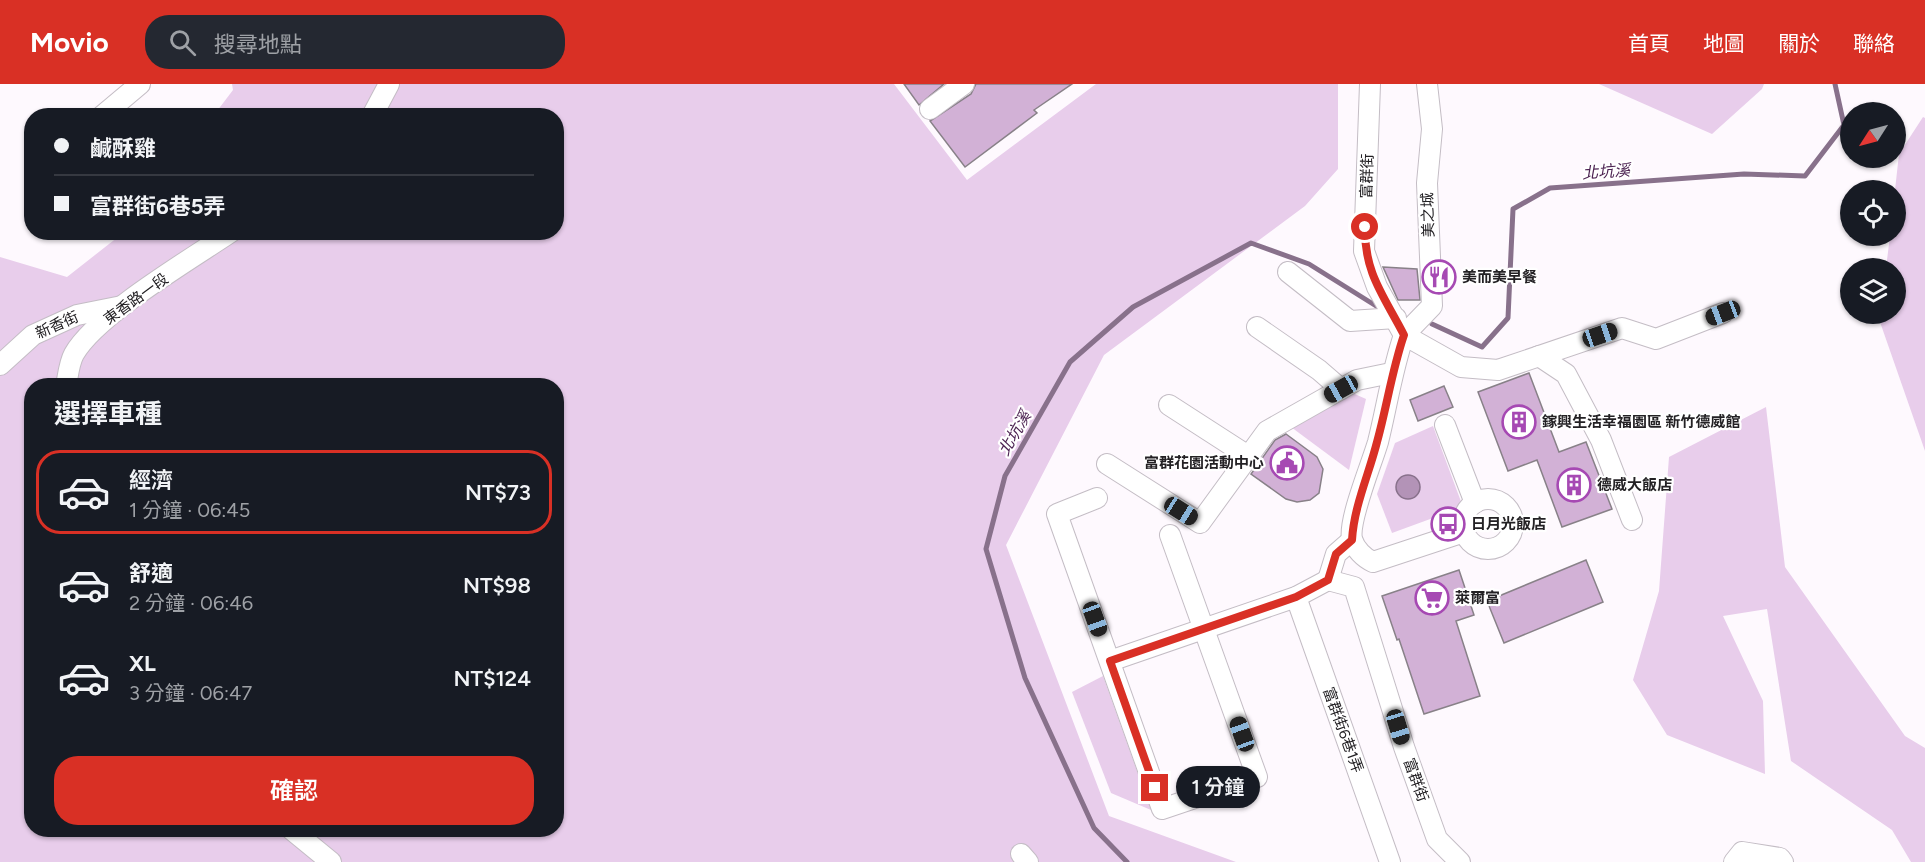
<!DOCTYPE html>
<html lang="zh-TW">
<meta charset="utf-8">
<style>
body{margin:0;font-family:Figtree,"Noto Sans TC",sans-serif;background:#242831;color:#f1f3f6;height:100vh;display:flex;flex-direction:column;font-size:22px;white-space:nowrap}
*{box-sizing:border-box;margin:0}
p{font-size:20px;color:#9ea1a6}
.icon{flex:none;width:33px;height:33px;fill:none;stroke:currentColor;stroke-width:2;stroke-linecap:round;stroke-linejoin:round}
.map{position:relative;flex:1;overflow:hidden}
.panel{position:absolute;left:24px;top:294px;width:540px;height:459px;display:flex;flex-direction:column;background:#171b24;border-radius:24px;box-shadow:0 2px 4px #0004}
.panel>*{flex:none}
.hud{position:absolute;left:24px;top:24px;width:540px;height:132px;border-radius:24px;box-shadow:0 2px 4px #0004;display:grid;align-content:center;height:132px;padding:0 30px;background:#171b24}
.needle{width:39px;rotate:234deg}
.fabs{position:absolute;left:1840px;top:18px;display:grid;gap:12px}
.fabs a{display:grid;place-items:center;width:66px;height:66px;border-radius:50%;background:#171b24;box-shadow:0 2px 4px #0004;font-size:30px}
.end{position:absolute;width:27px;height:27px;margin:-14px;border:8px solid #d93025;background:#fff;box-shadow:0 0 0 3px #fff}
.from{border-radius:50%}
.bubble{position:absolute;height:42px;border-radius:21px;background:#171b24;box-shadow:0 2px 4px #0004;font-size:20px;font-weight:600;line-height:42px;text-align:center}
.car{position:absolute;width:18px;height:36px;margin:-18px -9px;border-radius:8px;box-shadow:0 0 4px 2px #0007;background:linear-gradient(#222 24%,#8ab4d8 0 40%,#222 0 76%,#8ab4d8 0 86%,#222 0)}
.hud b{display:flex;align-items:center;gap:21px;height:57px;font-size:22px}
.hud b+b{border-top:2px solid #363941}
.hud i{width:15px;height:15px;background:#f1f3f6}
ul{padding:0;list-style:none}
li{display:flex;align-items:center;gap:18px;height:84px;margin:0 12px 9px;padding:0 18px;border:3px solid transparent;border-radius:24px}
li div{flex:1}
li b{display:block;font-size:22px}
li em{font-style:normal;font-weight:600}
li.selected{border-color:#d93025}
li>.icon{width:54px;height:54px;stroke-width:1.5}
h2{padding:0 30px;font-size:27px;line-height:72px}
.cta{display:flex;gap:12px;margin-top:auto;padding:12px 30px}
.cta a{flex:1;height:69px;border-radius:24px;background:#d93025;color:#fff;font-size:24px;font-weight:600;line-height:69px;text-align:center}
header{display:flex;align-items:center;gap:36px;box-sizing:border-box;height:84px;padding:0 30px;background:#d93025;color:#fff}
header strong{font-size:28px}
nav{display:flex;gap:33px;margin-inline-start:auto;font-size:21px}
.search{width:420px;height:54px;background:#242831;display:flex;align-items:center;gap:15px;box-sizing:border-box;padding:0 21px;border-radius:24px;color:#9ea1a6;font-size:22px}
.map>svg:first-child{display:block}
</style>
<header>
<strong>Movio</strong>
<div class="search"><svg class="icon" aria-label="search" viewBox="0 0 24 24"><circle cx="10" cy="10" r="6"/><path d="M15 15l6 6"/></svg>搜尋地點</div>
<nav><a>首頁</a><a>地圖</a><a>關於</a><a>聯絡</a></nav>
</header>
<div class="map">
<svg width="1925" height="778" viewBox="0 0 1925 778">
<rect width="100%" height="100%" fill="#fef9fe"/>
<g fill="#e8cdeb" fill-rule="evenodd">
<path d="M232 0H894L967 96 1096 0H1338V85L1305 122 1104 271 1006 461 1109 732 1236 778H0V173L67 193 123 149 556 148V32L214 31 233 6ZM32 302H556V746H32Z"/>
<path d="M1599 0H1764L1762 5 1712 50Z"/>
<path d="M1923 33 1925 34V367L1880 238 1881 230H1896V184H1886L1890 152H1896L1895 106 1899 70Z"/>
<path d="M1348 307 1366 315 1349 386 1291 343Z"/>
<path d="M1766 323 1785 483 1905 652 1925 664V778H1911L1892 746 1791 677 1767 525 1723 532 1763 617 1765 690 1667 651 1633 596 1659 507 1669 373Z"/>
<path d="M1433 342 1463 423 1392 449 1377 410 1395 359Z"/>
<path d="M1103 592 1151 726 1111 709 1072 608Z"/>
</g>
<circle fill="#b393b7" stroke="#88718b" stroke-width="1.5" cx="1408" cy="403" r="12"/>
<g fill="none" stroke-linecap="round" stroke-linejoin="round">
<g stroke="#88718b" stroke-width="5">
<path d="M1432 240 1482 263 1508 234 1513 125 1550 104 1744 90 1805 92 1844 41 1835 0"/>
<path d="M1127 778 1094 744 1025 594 986 465 1005 392 1070 278 1133 223 1251 159 1309 180 1381 225"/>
</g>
</g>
<g fill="#d2b1d6" stroke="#888188" stroke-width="1.5">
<path d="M904 0H944L919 21Z"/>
<path d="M976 0H1072L1034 26 1037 29 965 83 930 37 971 10Z"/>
<path d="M1383 183 1417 185 1420 216H1398Z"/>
<path d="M1529 289 1559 368 1586 358 1612 425 1562 443 1537 376 1508 387 1478 308Z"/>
<path d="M1444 302 1453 323 1418 337 1410 316Z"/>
<path d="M1286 350 1317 373 1323 385 1319 409 1310 416 1297 418 1286 415 1251 390 1275 356Z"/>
<path d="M1586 476 1603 518 1504 559 1487 517Z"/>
<path d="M1459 486 1474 531 1456 537 1480 612 1424 630 1399 555 1397 556 1382 512Z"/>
</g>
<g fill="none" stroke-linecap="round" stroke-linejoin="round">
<defs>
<g id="minor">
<path d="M1370 0 1364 167 1377 203 1404 251C1392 286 1387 322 1378 358 1372 379 1348 436 1352 455 1355 465 1364 474 1373 478L1464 448"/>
<path d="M1427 0 1432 45 1427 99 1432 222 1404 251 1461 283 1498 286 1622 244 1656 255 1723 229"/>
<path d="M930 25 964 0"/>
<path d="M102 32 140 0"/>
<path d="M372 32 389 0"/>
<path d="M1288 188 1350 237 1396 234"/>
<path d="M1257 243 1319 286 1341 305"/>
<path d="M1539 272 1566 290 1601 356 1632 436"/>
<path d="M0 281 33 251 77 231 122 222"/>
<path d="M66 302C68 292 69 279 74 270 96 231 191 175 231 148"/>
<path d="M1169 321 1248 372"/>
<path d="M1445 341 1475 419"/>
<path d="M1107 380 1200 439 1267 347 1357 296 1391 289"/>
<path d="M1097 414 1057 430 1162 725 1257 693 1170 451"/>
<circle cx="1488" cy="440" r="25"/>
<path d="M1328 496 1354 503 1404 663 1437 755 1460 778"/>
<path d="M1328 496 1336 470 1352 456"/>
<path d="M1296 513 1390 778"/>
<path d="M1110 577 1296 513 1328 496"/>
<path d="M292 746 331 778"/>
<path d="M1021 770 1028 778"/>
<path d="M1734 778 1742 768 1780 774 1783 778"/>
</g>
</defs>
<use href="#minor" stroke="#c4bdc5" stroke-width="22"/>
<use href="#minor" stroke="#fff" stroke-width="20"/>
</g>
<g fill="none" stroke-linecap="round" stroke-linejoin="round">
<path stroke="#d93025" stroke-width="8" d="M1155 704 1110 577 1296 513 1328 496 1336 470 1352 456C1354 422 1369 390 1377 358 1387 322 1392 286 1404 251 1384 212 1364 189 1365 143"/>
</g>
<defs>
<symbol id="restaurant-ring" viewBox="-11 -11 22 22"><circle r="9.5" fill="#fff" stroke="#a649b3" stroke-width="1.5"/><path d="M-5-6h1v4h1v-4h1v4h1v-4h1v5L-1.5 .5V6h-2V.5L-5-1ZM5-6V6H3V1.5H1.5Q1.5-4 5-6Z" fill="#a649b3"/></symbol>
<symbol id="building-ring" viewBox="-11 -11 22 22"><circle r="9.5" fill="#fff" stroke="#a649b3" stroke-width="1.5"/><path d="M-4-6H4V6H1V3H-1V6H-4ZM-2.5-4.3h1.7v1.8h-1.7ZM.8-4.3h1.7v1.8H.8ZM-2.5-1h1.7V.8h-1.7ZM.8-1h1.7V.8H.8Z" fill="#a649b3"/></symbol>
<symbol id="civic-ring" viewBox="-11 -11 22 22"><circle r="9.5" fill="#fff" stroke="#a649b3" stroke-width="1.5"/><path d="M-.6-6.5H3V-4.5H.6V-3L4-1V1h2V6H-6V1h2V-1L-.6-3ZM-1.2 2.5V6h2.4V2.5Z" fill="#a649b3"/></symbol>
<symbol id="bus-ring" viewBox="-11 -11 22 22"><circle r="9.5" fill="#fff" stroke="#a649b3" stroke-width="1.5"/><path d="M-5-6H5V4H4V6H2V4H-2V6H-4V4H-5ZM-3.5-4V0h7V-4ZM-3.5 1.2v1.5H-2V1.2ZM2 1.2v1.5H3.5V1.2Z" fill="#a649b3"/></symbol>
<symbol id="supermarket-ring" viewBox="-11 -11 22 22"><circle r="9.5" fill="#fff" stroke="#a649b3" stroke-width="1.5"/><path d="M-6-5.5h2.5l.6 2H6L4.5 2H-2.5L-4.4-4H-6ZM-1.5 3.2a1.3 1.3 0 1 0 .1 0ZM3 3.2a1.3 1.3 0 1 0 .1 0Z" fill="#a649b3"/></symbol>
</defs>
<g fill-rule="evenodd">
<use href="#restaurant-ring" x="1420" y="174" width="38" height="38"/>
<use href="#building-ring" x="1500" y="319" width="38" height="38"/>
<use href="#civic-ring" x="1268" y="360" width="38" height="38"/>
<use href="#building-ring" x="1555" y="382" width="38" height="38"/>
<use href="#bus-ring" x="1429" y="421" width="38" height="38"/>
<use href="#supermarket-ring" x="1413" y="495" width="38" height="38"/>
</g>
<g text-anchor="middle" stroke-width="4.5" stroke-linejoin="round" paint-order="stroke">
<g font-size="15" fill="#232124" stroke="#fff">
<text transform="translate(1367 92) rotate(-88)" y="5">富群街</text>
<text transform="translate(1428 131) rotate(-92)" y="5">美之城</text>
<text transform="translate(136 215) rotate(-36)" y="5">東香路一段</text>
<text transform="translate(57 241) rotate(-24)" y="5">新香街</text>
<text transform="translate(1343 646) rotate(70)" y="5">富群街6巷1弄</text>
<text transform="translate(1416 696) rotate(70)" y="5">富群街</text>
</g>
<g font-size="15" font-weight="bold" fill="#232124" stroke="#fff" text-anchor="start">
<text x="1462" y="198">美而美早餐</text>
<text x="1542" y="343">鎵興生活幸福園區 新竹德威館</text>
<text x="1264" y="384" text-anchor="end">富群花園活動中心</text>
<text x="1597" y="406">德威大飯店</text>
<text x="1471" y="445">日月光飯店</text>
<text x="1455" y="519">萊爾富</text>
</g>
<g font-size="16" font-style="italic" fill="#4c2352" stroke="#fff">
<text transform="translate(1606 87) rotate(-4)" y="6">北坑溪</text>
<text transform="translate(1014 349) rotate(-60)" y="6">北坑溪</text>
</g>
</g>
</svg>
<div class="fabs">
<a><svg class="needle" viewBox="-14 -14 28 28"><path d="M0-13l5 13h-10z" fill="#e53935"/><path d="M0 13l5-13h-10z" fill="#9ea1a6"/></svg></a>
<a><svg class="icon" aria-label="locate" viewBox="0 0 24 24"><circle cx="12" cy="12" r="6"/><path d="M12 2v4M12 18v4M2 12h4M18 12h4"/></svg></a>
<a><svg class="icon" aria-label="layers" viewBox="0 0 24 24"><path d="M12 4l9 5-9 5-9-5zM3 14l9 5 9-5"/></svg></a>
</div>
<i class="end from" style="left:1365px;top:143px"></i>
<i class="end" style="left:1155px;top:704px"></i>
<div class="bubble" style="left:1176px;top:682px;width:84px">1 分鐘</div>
<i class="car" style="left:1723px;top:229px;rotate:249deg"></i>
<i class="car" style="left:1600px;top:251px;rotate:71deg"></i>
<i class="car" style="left:1341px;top:305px;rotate:241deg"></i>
<i class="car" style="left:1181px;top:427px;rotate:122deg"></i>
<i class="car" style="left:1095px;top:535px;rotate:160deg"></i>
<i class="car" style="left:1398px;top:643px;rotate:163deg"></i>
<i class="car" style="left:1242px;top:650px;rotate:340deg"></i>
<div class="hud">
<b><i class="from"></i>鹹酥雞</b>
<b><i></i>富群街6巷5弄</b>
</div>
<section class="panel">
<h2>選擇車種</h2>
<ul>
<li class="selected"><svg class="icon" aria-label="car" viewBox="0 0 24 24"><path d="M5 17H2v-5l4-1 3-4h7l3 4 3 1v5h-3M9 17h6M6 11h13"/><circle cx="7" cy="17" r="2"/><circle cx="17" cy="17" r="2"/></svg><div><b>經濟</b><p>1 分鐘 · 06:45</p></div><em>NT$73</em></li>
<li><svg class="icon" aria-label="car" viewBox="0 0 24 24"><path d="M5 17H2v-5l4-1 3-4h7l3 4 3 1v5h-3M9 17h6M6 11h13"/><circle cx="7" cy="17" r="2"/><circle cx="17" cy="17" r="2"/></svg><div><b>舒適</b><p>2 分鐘 · 06:46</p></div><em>NT$98</em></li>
<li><svg class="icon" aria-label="car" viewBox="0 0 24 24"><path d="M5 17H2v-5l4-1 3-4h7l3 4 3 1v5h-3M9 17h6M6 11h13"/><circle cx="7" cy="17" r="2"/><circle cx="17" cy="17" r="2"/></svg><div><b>XL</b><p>3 分鐘 · 06:47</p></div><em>NT$124</em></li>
</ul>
<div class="cta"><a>確認</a></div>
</section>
</div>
